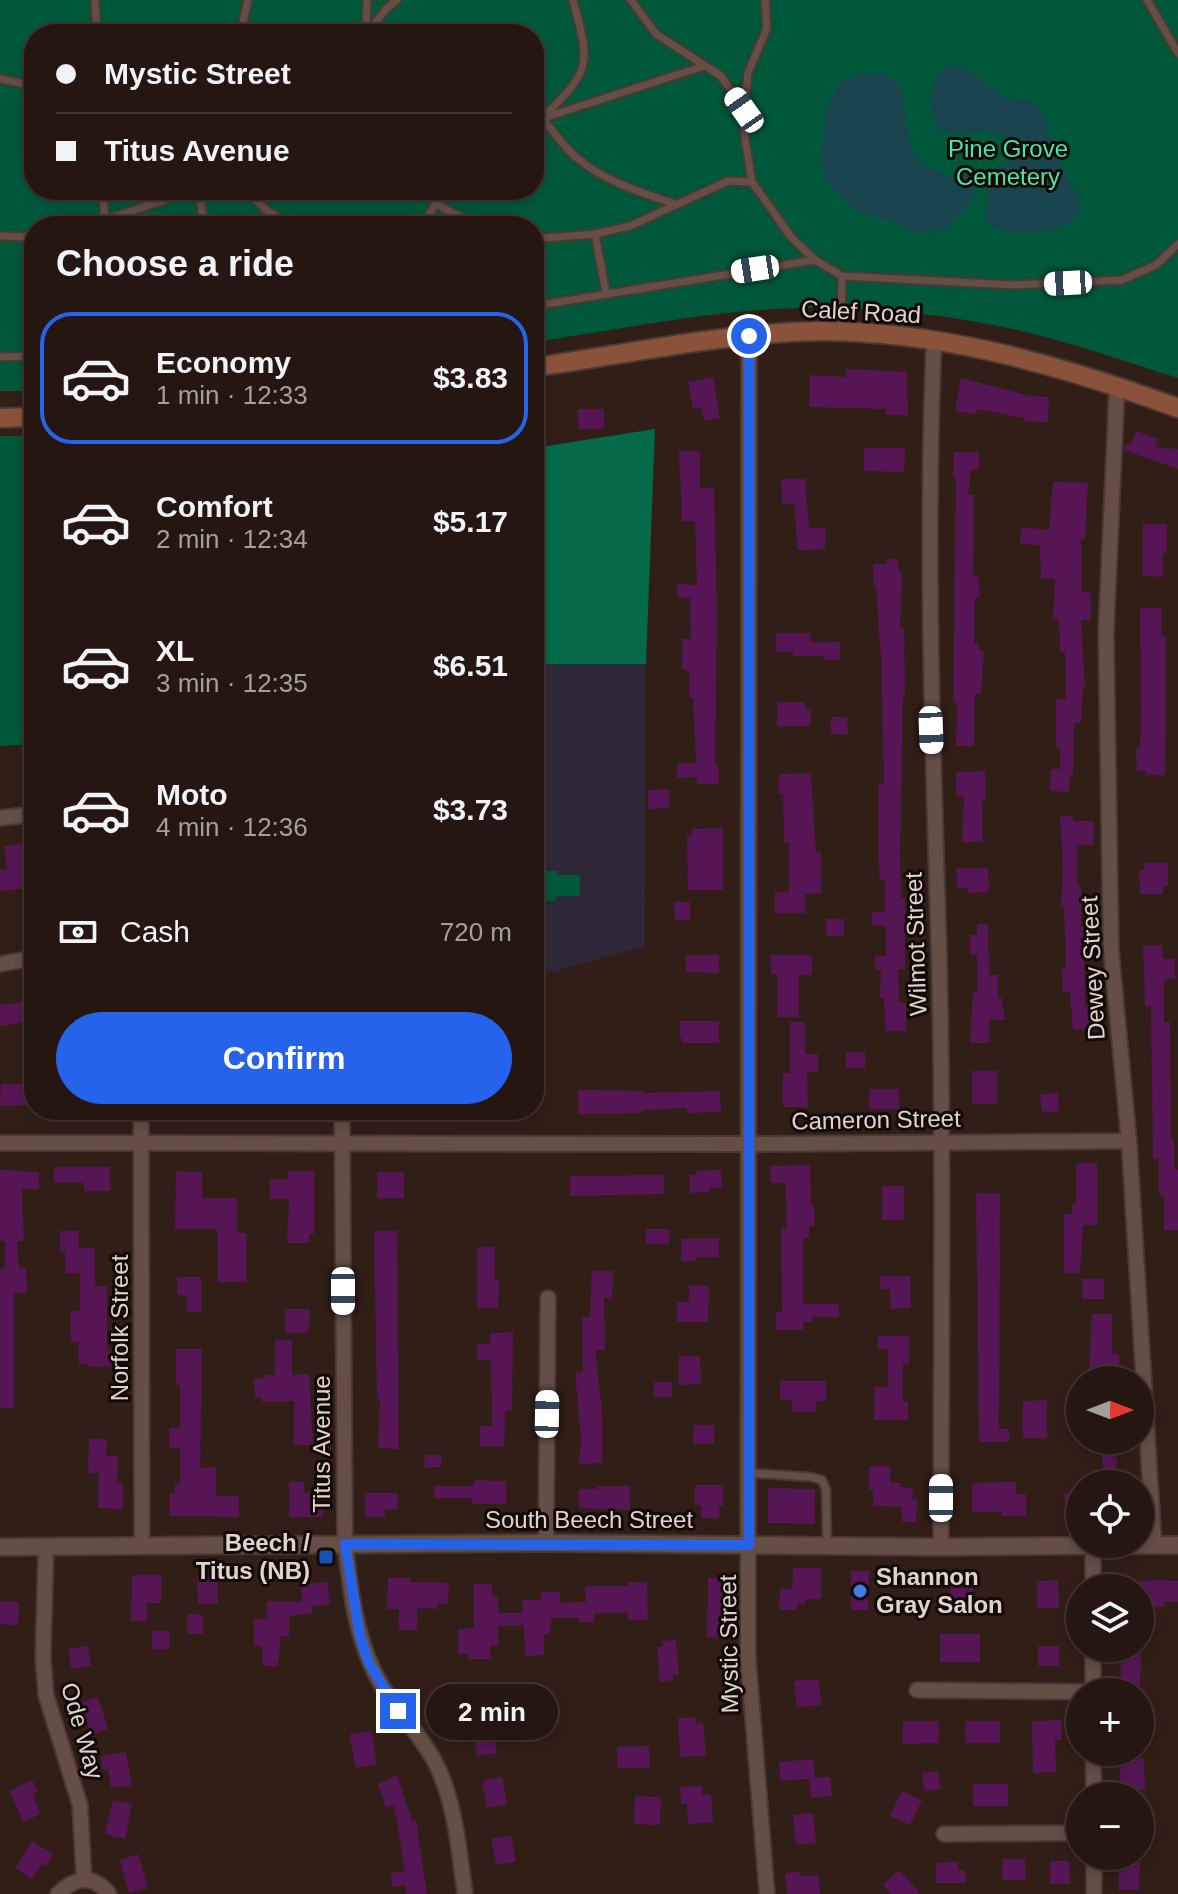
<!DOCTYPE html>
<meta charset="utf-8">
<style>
body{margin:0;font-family:Arial,sans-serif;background:#2d1f1a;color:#f1f3f6;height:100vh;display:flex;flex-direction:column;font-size:30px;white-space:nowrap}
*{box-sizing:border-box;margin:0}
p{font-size:26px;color:#a39f9f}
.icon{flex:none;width:44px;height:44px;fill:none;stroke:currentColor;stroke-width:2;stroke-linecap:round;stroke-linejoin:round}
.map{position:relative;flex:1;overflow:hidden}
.panel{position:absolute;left:24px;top:216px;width:520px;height:904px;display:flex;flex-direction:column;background:#251611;border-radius:32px;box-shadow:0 4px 12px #0003,0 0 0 2px #423531}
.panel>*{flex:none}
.top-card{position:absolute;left:24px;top:24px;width:520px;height:176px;border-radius:32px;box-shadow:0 4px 12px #0003,0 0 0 2px #423531;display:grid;align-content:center;height:176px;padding:0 32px;background:#251611}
.needle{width:52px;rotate:90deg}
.controls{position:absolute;left:1066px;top:1366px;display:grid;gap:16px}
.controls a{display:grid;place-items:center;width:88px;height:88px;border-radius:50%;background:#251611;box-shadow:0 4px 12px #0003,0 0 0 2px #423531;font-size:40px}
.end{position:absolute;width:36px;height:36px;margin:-18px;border:10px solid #2563eb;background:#fff;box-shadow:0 0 0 4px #fff}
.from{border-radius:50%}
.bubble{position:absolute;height:56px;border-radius:28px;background:#251611;box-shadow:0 4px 12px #0003,0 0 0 2px #423531;font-size:26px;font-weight:800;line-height:56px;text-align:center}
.car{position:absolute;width:24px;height:48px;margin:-24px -12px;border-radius:10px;box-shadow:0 0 6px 2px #0007;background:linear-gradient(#fff 24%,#345 0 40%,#fff 0 76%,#345 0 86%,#fff 0)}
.top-card b{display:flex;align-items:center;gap:28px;height:76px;font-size:30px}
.top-card b+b{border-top:2px solid #423531}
.top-card i{width:20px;height:20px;background:#f1f3f6}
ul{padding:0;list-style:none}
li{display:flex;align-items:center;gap:24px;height:132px;margin:0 16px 12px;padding:0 16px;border:4px solid transparent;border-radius:32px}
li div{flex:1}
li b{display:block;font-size:30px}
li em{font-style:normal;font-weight:800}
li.current{border-color:#2563eb}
li>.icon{width:72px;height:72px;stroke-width:1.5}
h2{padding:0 32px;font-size:36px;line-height:96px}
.pay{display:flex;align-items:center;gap:20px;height:88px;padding:0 32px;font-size:30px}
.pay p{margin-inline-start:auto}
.primary-button{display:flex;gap:16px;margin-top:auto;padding:16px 32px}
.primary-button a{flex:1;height:92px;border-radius:48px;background:#2563eb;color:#fff;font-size:32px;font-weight:800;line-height:92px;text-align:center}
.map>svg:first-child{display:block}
</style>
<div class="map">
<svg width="1178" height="1894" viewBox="0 0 1178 1894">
<rect width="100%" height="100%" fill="#311e17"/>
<path fill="#2e2737" d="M534 664H646L645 946 534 977Z"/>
<g fill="#00583b" fill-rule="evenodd">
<path d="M0 0H1178V378C1126 362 1074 343 1021 331 953 315 881 307 811 308 720 308 624 329 534 342V226H34V391H0ZM34 34H534V190H34Z"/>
<path d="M0 436H23L34 479V744L0 746Z"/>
<path d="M534 871H557V875H580V896H557L556 901H534Z"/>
</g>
<path fill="#046a49" d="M655 429 646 664H534V448Z"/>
<g fill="#1a454f">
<path d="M948 66 966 67 1005 98 1033 101 1044 114 1058 160 1081 203 1079 216C1060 232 1024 238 1000 230 995 228 988 223 984 219L989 207 983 179 992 171 1010 163V150L1006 138 986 131 955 134 938 129C928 104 926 85 948 66Z"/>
<path d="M881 73 901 85 911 151 926 166 960 181 963 172 972 170 975 186 973 198 967 207 947 228 917 234 896 223 858 212 827 183 820 160 827 108 839 83 857 74Z"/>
</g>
<g fill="#561656">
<path d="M846 369 907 372 908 415H886V409L809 407 810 375 846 377Z"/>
<path d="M713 377 720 418 704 421 701 407 693 409 688 382Z"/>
<path d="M961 378 1030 396 1049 397 1048 422 1024 421V418L977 409 975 414 955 411Z"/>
<rect x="578" y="409" width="26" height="20"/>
<path d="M1136 431 1158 439 1155 447 1178 449V469L1124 450V445H1131Z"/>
<path d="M864 448H905L904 472 864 471Z"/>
<path d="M679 451H700V488H714L717 609 715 763H717V769H719V784H697L696 777 677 778V763H696V760L693 698H689V671L682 669V639H691L690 598 677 597V584L697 585 695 521H682Z"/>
<path d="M954 452H979L978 469H971L968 495H974L973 577H979L980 597 975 598 974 644H979V651H984L981 694H975L974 746H956L957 711 956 702H953L956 477H953Z"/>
<path d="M781 479H805L809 528H825V549L797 550 795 504H782Z"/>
<path d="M1053 482 1088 483 1085 539H1081L1082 592 1091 593V620H1081L1085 687H1083L1081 723H1074L1073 775H1070L1069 792 1050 791 1051 769H1060V747H1056V699H1066L1065 652H1060L1059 619H1053L1055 579H1041L1040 545 1020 544 1021 527 1049 530Z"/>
<path d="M1143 524H1167V553H1163V577L1143 576Z"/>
<path d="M887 559H898V571H902L900 628H904L905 697H903L900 854 901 898H905V969H898L899 1002 906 1003V1031H885L884 998H880L881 970H875V956H886V926L872 925V912L885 911V879L880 880 878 843 879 783H884L881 658 876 586H873V564H886Z"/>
<path d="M1140 608H1161V636L1166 637 1165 775H1146V771H1137L1136 748H1140L1141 711Z"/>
<path d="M776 633H811V643L840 642V660H824V656H793V652H776Z"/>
<path d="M777 702H805V709H811L810 726H777Z"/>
<path d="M831 717H847L848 734H831Z"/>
<path d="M985 771V801H982L983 842H962L964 797H956V772Z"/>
<path d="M811 773 816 852H821V893L805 894V913H775V892H789V843H784L783 794H779V774Z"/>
<path d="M669 789V808L648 809V790Z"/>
<path d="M1073 816V821H1094V845H1077V885H1081V926H1084L1085 1006H1090L1092 1029 1073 1030 1070 992H1063L1062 969H1066L1064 907H1061L1063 868 1060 817Z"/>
<path d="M723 828V890H688L687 835H692V829Z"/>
<path d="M33 843 34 888 0 891V870H7L4 846Z"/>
<path d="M1144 863H1168V886H1163V894H1140L1139 870H1144Z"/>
<path d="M956 868H988L989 892 968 893V888H957Z"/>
<path d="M674 902H690V920H675Z"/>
<rect x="826" y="919" width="18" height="17"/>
<path d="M977 924H988L989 975H998V998H1002L1005 1020H989V1043H970L973 992H977V955H970V935H977Z"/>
<path d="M1162 945 1163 959H1175V979H1164V1022H1170L1171 1139H1174L1175 1170H1178V1230H1164V1195H1159V1158L1153 1159 1151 1006H1145L1143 946Z"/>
<path d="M686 955H719V973L686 972Z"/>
<path d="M771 955H812V975H799V1017H777V974H771Z"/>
<path d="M34 1001V1020L0 1026V1005Z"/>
<path d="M680 1021H719V1043H682V1038H680Z"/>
<path d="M790 1022H805V1054H818V1072H807L808 1107H783V1073H790Z"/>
<rect x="846" y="1052" width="19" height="16"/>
<rect x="972" y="1071" width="25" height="33"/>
<path d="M1 1084H34V1105L0 1106Z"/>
<rect x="869" y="1089" width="30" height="20"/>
<path d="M578 1090 642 1091V1093L720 1091 721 1112 687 1113V1108L642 1110V1113L578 1114Z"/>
<path d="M1058 1093 1059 1111 1042 1113 1040 1095Z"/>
<path d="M1076 1163H1097V1225H1083L1080 1273H1064V1214H1072V1204H1076Z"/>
<path d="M810 1165 811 1206 814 1205 815 1226H809V1238H803V1304H839V1317H812V1322H803V1330H776V1312H782L781 1228H787L785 1183H771L770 1166Z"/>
<path d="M54 1167H110V1191H84V1183L54 1182Z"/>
<path d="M0 1170 39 1172V1189H22L24 1241H17L19 1268H26L27 1293H14V1408H0V1269L5 1268V1241H0Z"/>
<path d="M721 1170 722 1188H709L710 1192 690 1193 689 1175H696V1171Z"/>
<path d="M176 1171 202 1172V1198H237V1233H246L247 1282H218L217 1229H175Z"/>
<path d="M288 1171H314V1234H309V1243H287L289 1199H270V1179H288Z"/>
<rect x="377" y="1172" width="27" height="26"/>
<path d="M664 1175V1194L570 1196V1176Z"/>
<rect x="882" y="1186" width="22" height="34"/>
<path d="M976 1193 1000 1194 999 1429H1009V1442H979Z"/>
<rect x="646" y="1229" width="23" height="15"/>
<path d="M60 1231H79V1248H95V1286H107V1350H111V1367H89V1364H79V1342H71L70 1311H80V1273H65V1251H60Z"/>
<path d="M374 1231H397L399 1449 378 1448 380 1399H377Z"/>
<path d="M719 1238V1257H696V1261H681V1239Z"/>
<path d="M477 1247H495V1280H499L498 1308H477Z"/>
<path d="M592 1271H613L612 1299 604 1298 605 1350H595L602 1411V1463L579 1464 581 1437 575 1373 583 1372 582 1317H590Z"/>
<path d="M880 1276H910L911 1308 890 1309V1289H880Z"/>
<path d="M177 1277H201V1312H187V1296L177 1295Z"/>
<rect x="1082" y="1279" width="22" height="20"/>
<path d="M689 1285 709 1286 708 1322H677V1302H689Z"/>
<path d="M285 1309H310L308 1333H285Z"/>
<path d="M1092 1314H1112V1354H1119V1373H1089Z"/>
<path d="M513 1332 512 1410 505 1411 504 1447 480 1446V1426H492L491 1360H477V1344H491L490 1333Z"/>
<path d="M878 1336H909V1364H903V1402H908V1420H874V1387H888V1349H878Z"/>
<path d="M275 1340H292V1375L309 1374 313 1445H294V1401L262 1402V1397H255L254 1379H263V1375H275Z"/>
<path d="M176 1349H202L200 1468 216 1467V1496H239V1517L169 1516 170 1493H175V1483H180V1448H169V1428H180V1385H176Z"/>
<path d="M679 1356H700L701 1384 679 1385Z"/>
<path d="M780 1381H826V1401H816V1412H792V1400H780Z"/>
<rect x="654" y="1382" width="18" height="15"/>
<path d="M1047 1400V1438H1023V1401Z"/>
<path d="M694 1425H714V1444H693Z"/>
<path d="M89 1439H107L106 1456H118L117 1483H123V1509L98 1508 99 1473H88Z"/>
<path d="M1101 1440H1116L1117 1479 1104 1480Z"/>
<path d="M424 1455H441V1467L425 1468Z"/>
<path d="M869 1466 891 1467 890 1483H901L900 1487 913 1488 912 1499H917L916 1522H902V1507L873 1506V1490H869Z"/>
<path d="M474 1480 506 1481V1504H472V1498H434V1486H474Z"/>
<path d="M289 1482H304V1493H323V1517H289Z"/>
<path d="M1016 1482V1494H1026V1516H1002V1512H972V1483Z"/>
<path d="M695 1485H723V1506H719V1518H701V1505H695Z"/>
<path d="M597 1486H630V1510L579 1508V1489H597Z"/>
<path d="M768 1488 815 1489V1524L768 1523Z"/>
<path d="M1080 1491V1512L1066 1514 1064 1493Z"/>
<path d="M365 1493H398V1509H385V1517H365Z"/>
<path d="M793 1568H821V1599H805V1604H797V1610H779L780 1588 792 1589Z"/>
<path d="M951 1570 973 1571V1607L943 1606V1593L950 1594Z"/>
<path d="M851 1571H869L868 1610H851Z"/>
<path d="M217 1573 218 1604H198L197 1574Z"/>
<path d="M132 1575H161V1603H147V1621H131Z"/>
<path d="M388 1578H410V1582L449 1583 448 1604 437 1603V1609L417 1608V1630H399V1609H387Z"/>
<path d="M708 1578H728L727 1638 707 1637Z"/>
<path d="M1058 1580 1059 1608H1037V1581Z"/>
<path d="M1164 1580 1178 1581V1602H1164V1607L1140 1608V1581Z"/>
<path d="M327 1582 330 1604 312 1606V1613L289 1616V1637L281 1636 278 1666H263L262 1646H254V1619H267V1601L302 1602 300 1585Z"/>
<path d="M628 1582H647L648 1620H628V1613H594V1622H579V1618H552L549 1634H544V1655L525 1656 524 1625 498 1626V1645H490L491 1659H468V1654H458V1629L474 1628 473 1584H492V1597H498V1613H523L522 1600H541V1592H560V1603L586 1602 585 1586H628Z"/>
<path d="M0 1601 19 1602 18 1625 0 1624Z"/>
<path d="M187 1614 203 1615V1634H187Z"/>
<rect x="152" y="1631" width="17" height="18"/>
<rect x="940" y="1634" width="40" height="28"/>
<path d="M676 1640 679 1674 673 1675V1680L660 1682 657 1647 663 1646 662 1641Z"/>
<path d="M88 1646 91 1666 71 1669 68 1649Z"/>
<rect x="1038" y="1646" width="21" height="20"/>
<path d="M1120 1648H1141L1140 1692H1121Z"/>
<path d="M819 1679 821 1705 797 1707 794 1681Z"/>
<path d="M98 1697 108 1729 91 1735 81 1702Z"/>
<path d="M695 1717 696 1724 703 1723 706 1756 680 1757 678 1718Z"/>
<path d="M1061 1720 1062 1740H1055L1056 1772 1033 1773 1032 1721Z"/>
<path d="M903 1721H939V1743L903 1744Z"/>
<rect x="965" y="1721" width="35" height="22"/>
<path d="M492 1726 497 1753 477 1756 472 1729Z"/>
<path d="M371 1731 377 1764 356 1768 349 1735Z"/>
<path d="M649 1746 650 1768H617V1747Z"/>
<path d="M126 1752 132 1785 111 1788 108 1769 103 1770 101 1756Z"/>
<path d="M1120 1752H1140V1758H1144L1145 1790H1138V1796H1120Z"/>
<path d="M813 1759 815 1778 830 1777 832 1796 811 1798 809 1779 780 1781 779 1762Z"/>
<path d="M938 1771 941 1789 924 1791 922 1773Z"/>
<path d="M397 1775 412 1821H416L427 1894H406L405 1885 392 1887 391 1873 405 1871 394 1805 386 1808 378 1784Z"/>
<path d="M502 1777 507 1804 487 1808 482 1781Z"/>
<path d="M32 1780 38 1792 33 1794 40 1814 24 1822 9 1791Z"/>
<rect x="973" y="1784" width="35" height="22"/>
<path d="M702 1786V1795H711L713 1822 688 1824 687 1804H681L680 1787Z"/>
<path d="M902 1791 922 1800 910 1825 890 1816Z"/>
<path d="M635 1796 661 1797 660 1825 634 1824Z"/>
<path d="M113 1800 132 1804 125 1839 105 1834Z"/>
<path d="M813 1813 816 1843 796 1845 793 1815Z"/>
<path d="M511 1835 516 1862 496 1865 491 1839Z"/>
<path d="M32 1841 53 1854 45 1866 42 1864 32 1879 15 1868Z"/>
<path d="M138 1854 148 1888 129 1893 120 1860Z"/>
<rect x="1002" y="1859" width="23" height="21"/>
<path d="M1050 1861H1069L1070 1884H1050Z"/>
<path d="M958 1862V1870H965L966 1883H936V1863Z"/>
<path d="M1127 1862H1140L1139 1890H1119V1865H1127Z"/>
<path d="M899 1870 921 1894H891L883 1885Z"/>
<path d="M800 1872 801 1876 819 1875 820 1894H787L785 1873Z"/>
</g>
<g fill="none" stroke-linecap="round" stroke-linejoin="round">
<defs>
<g id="service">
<path d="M95 0 97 34"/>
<path d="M573 0C591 65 591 71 542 118 553 131 563 146 576 157 603 181 642 193 675 204"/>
<path d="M631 0 656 34 721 76 744 110"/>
<path d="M765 0 767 28 748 73 744 110 745 139 752 182 792 238 815 260 842 276 1013 285 1122 280 1156 265 1178 244"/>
<path d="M1147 0 1178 53"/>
<path d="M240 34 248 0"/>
<path d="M366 34 367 0"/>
<path d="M367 34 386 9 397 0"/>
<path d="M0 79 34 86"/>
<path d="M534 121 704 66"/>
<path d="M103 190 105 226"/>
<path d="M199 190 204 226"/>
<path d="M250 190C256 206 277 217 291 226"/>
<path d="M424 190C442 212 462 218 488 226"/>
<path d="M86 226 195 190"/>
<path d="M418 226 425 221 445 190"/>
<path d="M595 234 606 293"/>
<path d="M0 236 34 237"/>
<path d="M534 236 545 238 595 234 630 226 728 181 752 182"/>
<path d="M534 306 815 260"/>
<path d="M841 330 842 276"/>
<path d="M0 357 34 356"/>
<path d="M749 1473 811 1477 822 1480 826 1489 827 1545"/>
</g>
<g id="minor">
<path d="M749 336 748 1658 767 1894"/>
<path d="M934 340C925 545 933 749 939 953 944 1151 941 1349 941 1547"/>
<path d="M1117 386 1106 632 1111 950 1129 1141 1154 1545"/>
<path d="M0 818 34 814"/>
<path d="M0 964 34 958"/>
<path d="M141 1110 142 1546"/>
<path d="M342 1110 345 1544C351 1594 356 1643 382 1686 399 1714 424 1738 438 1768 456 1807 459 1852 465 1894"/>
<path d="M0 1143 749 1144 1129 1141"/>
<path d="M546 1543 548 1298"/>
<path d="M46 1546 43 1657 46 1695 80 1805 84 1879"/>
<path d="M1093 1588V1546"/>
<path d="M917 1690 1093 1692"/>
<path d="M1093 1692V1648"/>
<path d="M1093 1752 1094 1796"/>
<path d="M944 1834 1080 1833"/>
<path d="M1094 1856V1894"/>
<path d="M58 1894C75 1877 93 1874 109 1894"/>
</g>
<path id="tertiary" d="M0 1547 546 1543 941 1547 1178 1545"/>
<g id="secondary">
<path d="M534 367C620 355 706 337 793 332 926 326 1055 363 1178 408"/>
<path d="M0 418 34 417"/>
</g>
</defs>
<use href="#service" stroke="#483934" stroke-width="11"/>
<use href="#minor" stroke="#483934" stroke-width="18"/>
<use href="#tertiary" stroke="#483934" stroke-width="20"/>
<use href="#secondary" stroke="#483934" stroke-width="22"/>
<use href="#service" stroke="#644e46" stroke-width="7"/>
<use href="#minor" stroke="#644e46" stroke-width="14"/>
<use href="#tertiary" stroke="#644e46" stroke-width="16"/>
<use href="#secondary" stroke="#8a5339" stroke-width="18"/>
</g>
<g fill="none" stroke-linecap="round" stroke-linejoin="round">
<path stroke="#2563eb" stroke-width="10" d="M398 1711 369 1663 360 1636 345 1544 749 1545V336"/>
</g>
<rect fill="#1a4fb4" stroke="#130a07" stroke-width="3" x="318" y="1549" width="16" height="16" rx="4"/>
<circle fill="#3f7fe0" stroke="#130a07" stroke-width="3" cx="860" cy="1591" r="8"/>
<g text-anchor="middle" stroke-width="6" stroke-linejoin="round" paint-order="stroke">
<g font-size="24" fill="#4be4a8" stroke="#130a07">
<text x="1008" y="157">Pine Grove<tspan x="1008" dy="28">Cemetery</tspan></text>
</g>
<g font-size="24" fill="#e0d3ce" stroke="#130a07">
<text transform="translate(861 312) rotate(3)" y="8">Calef Road</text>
<text transform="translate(916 944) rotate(-92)" y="8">Wilmot Street</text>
<text transform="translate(1093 968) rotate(-93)" y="8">Dewey Street</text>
<text transform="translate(876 1120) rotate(-1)" y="8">Cameron Street</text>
<text transform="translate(120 1328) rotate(-90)" y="8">Norfolk Street</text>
<text transform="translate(322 1444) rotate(-90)" y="8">Titus Avenue</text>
<text x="589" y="1528">South Beech Street</text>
<text transform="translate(729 1644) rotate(-91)" y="8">Mystic Street</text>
<text transform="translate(82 1731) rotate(74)" y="8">Ode Way</text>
</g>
<g font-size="24" font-weight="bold" fill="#e0d3ce" stroke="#130a07" text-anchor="end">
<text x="310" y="1551">Beech /<tspan x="310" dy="28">Titus (NB)</tspan></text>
<text x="876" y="1585" text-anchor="start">Shannon<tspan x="876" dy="28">Gray Salon</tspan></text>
</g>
</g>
</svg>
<div class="controls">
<a><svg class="needle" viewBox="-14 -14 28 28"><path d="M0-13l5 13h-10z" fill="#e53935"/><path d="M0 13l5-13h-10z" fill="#a39f9f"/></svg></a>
<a><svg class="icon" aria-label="locate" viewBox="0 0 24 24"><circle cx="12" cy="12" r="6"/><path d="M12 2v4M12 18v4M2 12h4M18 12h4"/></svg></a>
<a><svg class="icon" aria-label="layers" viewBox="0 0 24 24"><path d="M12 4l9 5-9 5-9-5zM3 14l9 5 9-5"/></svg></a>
<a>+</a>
<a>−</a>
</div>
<i class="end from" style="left:749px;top:336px"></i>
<i class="end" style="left:398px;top:1711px"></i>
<div class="bubble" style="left:426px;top:1684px;width:132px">2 min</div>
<i class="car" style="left:744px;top:110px;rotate:325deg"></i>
<i class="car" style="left:755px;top:269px;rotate:261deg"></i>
<i class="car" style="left:1068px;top:283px;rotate:267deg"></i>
<i class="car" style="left:931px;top:730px;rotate:178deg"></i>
<i class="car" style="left:343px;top:1291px;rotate:180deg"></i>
<i class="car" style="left:547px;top:1414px;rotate:1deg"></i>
<i class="car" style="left:941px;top:1498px;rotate:0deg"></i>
<div class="top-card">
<b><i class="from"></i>Mystic Street</b>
<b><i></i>Titus Avenue</b>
</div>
<section class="panel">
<h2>Choose a ride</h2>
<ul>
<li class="current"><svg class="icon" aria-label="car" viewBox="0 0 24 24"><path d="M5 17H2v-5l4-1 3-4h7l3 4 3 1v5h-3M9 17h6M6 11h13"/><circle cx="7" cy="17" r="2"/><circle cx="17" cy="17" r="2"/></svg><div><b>Economy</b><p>1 min · 12:33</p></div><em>$3.83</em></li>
<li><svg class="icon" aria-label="car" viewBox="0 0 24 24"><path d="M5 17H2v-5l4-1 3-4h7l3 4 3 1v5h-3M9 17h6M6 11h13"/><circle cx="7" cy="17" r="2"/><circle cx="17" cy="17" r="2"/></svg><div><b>Comfort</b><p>2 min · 12:34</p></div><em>$5.17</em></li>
<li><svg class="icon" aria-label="car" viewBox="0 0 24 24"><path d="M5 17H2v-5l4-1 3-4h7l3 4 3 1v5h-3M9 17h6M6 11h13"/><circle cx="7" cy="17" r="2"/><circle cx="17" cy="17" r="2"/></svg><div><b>XL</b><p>3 min · 12:35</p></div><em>$6.51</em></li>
<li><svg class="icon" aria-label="car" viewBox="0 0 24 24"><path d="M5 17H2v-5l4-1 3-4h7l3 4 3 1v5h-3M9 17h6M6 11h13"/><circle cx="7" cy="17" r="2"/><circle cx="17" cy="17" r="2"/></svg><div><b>Moto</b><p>4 min · 12:36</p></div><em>$3.73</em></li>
</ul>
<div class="pay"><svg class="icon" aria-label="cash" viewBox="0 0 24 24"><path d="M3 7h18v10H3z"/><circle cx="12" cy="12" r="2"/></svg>Cash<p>720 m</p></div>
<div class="primary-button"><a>Confirm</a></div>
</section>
</div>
